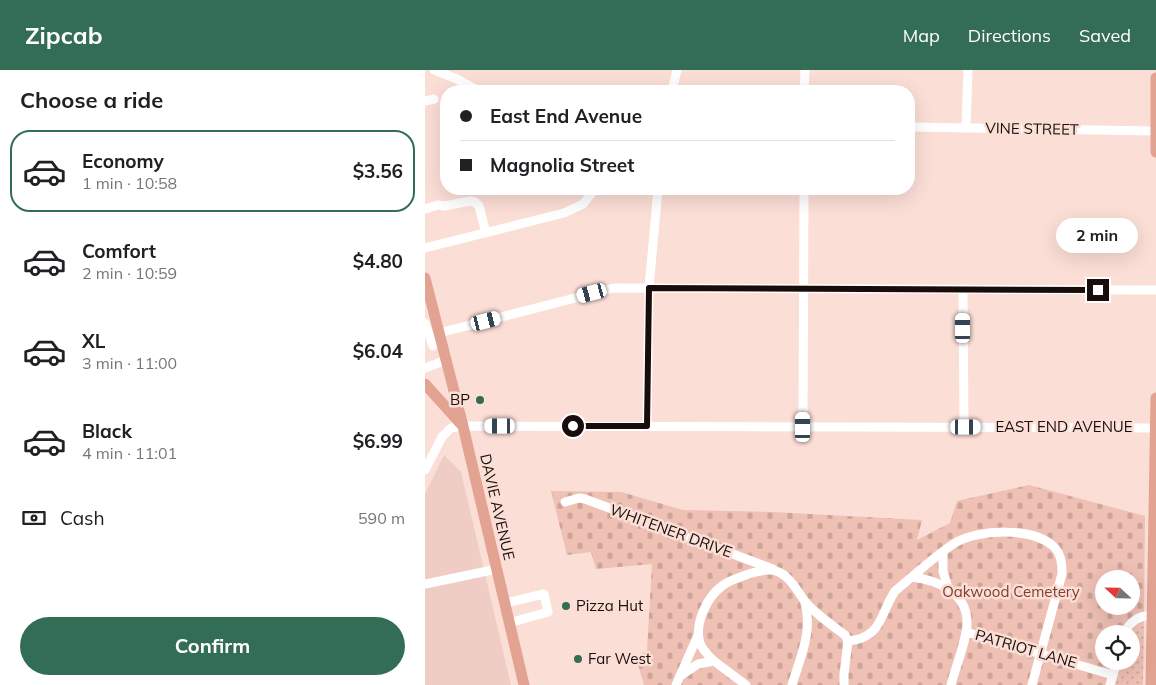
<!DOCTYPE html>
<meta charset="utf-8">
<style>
body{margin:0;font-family:Mulish,sans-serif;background:#f2f2f2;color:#202124;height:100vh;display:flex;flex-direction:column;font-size:19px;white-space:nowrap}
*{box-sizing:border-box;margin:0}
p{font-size:16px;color:#757577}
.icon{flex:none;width:28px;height:28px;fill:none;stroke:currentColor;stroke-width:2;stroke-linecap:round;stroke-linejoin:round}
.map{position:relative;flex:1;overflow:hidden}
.sheet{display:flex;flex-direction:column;background:#fff;width:425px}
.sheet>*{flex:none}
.top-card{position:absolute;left:15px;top:15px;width:475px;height:110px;border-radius:20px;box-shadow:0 5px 20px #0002;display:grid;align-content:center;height:110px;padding:0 20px;background:#fff}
.needle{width:32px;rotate:292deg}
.tools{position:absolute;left:670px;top:500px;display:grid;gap:10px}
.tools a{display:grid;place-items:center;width:45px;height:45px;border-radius:50%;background:#fff;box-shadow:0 5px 20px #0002;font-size:25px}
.end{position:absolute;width:22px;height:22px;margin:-11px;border:6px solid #180d0a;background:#fff;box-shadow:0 0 0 2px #fff}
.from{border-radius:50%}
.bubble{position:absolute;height:35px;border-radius:18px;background:#fff;box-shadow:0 5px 20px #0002;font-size:16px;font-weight:700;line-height:35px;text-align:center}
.car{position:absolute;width:15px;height:30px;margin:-15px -8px;border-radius:6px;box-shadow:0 0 4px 1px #0007;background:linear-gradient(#fff 24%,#345 0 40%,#fff 0 76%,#345 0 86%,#fff 0)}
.top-card b{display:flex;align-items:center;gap:18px;height:48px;font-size:19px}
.top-card b+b{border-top:1px solid #e0e0e0}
.top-card i{width:12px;height:12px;background:#202124}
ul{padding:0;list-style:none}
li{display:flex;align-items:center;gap:15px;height:82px;margin:0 10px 8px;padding:0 10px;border:2px solid transparent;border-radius:20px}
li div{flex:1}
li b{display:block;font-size:19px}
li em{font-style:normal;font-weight:700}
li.selected{border-color:#346d55}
li>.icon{width:45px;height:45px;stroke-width:1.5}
h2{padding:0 20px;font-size:22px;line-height:60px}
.pay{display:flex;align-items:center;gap:12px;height:55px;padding:0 20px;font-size:19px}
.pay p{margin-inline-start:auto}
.button{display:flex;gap:10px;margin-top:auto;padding:10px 20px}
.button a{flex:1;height:58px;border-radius:30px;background:#346d55;color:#fff;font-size:20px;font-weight:700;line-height:58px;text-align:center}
header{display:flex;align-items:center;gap:30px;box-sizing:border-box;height:70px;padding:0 25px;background:#346d55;color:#fff}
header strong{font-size:24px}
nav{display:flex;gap:28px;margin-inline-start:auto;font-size:18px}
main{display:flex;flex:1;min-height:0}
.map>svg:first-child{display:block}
</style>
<header>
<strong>Zipcab</strong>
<nav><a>Map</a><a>Directions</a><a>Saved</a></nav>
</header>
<main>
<section class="sheet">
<h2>Choose a ride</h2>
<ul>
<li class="selected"><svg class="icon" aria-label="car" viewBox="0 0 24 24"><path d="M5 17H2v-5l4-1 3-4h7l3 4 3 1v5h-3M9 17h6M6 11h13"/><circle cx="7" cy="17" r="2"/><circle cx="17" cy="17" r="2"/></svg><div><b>Economy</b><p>1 min · 10:58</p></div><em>$3.56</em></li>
<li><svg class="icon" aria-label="car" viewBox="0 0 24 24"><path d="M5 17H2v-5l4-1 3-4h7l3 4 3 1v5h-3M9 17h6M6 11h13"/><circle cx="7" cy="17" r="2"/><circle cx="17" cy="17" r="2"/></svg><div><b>Comfort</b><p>2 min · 10:59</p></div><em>$4.80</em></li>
<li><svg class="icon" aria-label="car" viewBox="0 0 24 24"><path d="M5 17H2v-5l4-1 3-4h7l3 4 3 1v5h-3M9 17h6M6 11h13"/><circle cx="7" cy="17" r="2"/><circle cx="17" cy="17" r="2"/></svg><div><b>XL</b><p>3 min · 11:00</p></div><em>$6.04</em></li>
<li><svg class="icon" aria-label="car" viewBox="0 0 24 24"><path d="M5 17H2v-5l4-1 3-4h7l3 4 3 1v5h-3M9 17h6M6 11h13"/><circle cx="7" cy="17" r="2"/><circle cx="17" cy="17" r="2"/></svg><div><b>Black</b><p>4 min · 11:01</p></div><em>$6.99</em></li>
</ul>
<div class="pay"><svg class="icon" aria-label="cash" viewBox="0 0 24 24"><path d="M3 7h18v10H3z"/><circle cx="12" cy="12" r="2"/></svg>Cash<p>590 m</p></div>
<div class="button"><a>Confirm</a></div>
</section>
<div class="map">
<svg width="731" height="615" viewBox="0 0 731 615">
<defs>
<pattern id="cemetery-stones" width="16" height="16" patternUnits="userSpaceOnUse" patternTransform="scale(1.25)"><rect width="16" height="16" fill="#efc0b4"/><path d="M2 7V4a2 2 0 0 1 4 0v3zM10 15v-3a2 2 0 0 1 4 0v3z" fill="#cca499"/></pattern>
<pattern id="park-dots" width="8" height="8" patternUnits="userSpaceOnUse" patternTransform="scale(1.25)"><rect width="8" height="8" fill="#efc0b4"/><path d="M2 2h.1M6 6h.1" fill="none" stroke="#cca499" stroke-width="1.8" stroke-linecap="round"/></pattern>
</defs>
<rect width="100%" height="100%" fill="#fbded6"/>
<path fill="#f0cdc4" d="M19 385 36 402 86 615H0V424Z"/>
<path fill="url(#cemetery-stones)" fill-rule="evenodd" d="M604 415 720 446 719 546 699 564H679V591H692L685 615H219L211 587 222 581 227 494 171 499 166 482 142 485 126 421 196 422 258 440 347 442 497 450 492 470 525 453 532 431ZM679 509H706V536H679Z"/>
<path fill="url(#park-dots)" d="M719 546 718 615H685L692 591H706V564H699Z"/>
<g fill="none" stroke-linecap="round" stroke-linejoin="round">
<g stroke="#fff" stroke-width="9">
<path d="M9 0 32 9 54 21"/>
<path d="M247 21 252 0"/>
<path d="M379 21 380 0"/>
<path d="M0 31 9 29"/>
<path d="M484 57 731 61"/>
<path d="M541 58 543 0"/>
<path d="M0 139 13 135 20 136 45 131 50 132 54 136 61 163"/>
<path d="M0 178 139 143 158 134 170 119"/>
<path d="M538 219 539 357"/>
<path d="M0 253 8 276"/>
<path d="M14 263 189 218 731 220"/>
<path d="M0 298 21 290"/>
<path d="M222 356 224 217 233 119"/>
<path d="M378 357 379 119"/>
<path d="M0 400 17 367 26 358 38 356 731 358"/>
<path d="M140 432 154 428 160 429 348 499"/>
<path d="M518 482V501L523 518"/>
<path d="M487 507C512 510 541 522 542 551 543 568 530 598 526 615"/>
<path d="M0 514 72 499"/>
<path d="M80 533 119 524 123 542 84 553"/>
<path d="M541 562 688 605"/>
<path d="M699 564C705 551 713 546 727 545"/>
<path d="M423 571C457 568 455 544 470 521 489 506 509 486 530 473 553 459 607 457 628 476 636 483 637 493 637 504L607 615"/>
<path d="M289 591C284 586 278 581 275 573 269 554 282 527 297 516 304 510 313 508 321 505 330 502 342 498 351 501 367 506 374 526 384 536 395 547 408 556 420 565L423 571"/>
<path d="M255 606 273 594 289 591 321 615"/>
<path d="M251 615 273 565"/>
<path d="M367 615C375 588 388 562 380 533"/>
<path d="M419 615V604L423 571"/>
<path d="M685 615 692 591"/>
</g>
<g stroke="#e3a393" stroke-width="11">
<path d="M731 8V82"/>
<path d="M0 208 38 356 99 615"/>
<path d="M0 314 37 355"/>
<path d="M726 615 731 328"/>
</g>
</g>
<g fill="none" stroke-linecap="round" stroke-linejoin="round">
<path stroke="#180d0a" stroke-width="6" d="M148 356H222L224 218 673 220"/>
</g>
<g fill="#346d55" stroke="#fbded6" stroke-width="2">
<circle cx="55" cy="330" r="5"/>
<circle cx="141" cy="536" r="5"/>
<circle cx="153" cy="589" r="5"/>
</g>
<g text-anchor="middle" stroke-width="5" stroke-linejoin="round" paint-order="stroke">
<g font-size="15" fill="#180d0a" stroke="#fbded6">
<text transform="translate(607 59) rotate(1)" y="5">VINE STREET</text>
<text x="639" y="362">EAST END AVENUE</text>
<text transform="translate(72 437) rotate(77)" y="5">DAVIE AVENUE</text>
<text transform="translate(246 461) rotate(20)" y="5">WHITENER DRIVE</text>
<text transform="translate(601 579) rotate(16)" y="5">PATRIOT LANE</text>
</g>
<g font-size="15" fill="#180d0a" stroke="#fbded6" text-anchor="start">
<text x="45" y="335" text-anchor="end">BP</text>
<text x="151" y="541">Pizza Hut</text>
<text x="163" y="594">Far West</text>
</g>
<g font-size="15" fill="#813e2d" stroke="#fbded6">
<text x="586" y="527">Oakwood Cemetery</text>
</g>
</g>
</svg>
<div class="tools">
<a><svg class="needle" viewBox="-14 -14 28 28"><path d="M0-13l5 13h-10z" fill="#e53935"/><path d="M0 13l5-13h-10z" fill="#757577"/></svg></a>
<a><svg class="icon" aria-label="locate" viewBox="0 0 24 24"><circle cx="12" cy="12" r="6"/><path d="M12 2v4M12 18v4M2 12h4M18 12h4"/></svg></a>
</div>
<i class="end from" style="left:148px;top:356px"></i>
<i class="end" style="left:673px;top:220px"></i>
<div class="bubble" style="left:631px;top:148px;width:82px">2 min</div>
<i class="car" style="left:167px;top:223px;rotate:255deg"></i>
<i class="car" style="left:61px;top:251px;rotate:76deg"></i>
<i class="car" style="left:538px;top:258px;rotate:0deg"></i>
<i class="car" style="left:75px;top:356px;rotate:270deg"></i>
<i class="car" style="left:378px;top:357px;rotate:0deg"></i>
<i class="car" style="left:541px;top:357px;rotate:90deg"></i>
<div class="top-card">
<b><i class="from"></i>East End Avenue</b>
<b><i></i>Magnolia Street</b>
</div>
</div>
</main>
